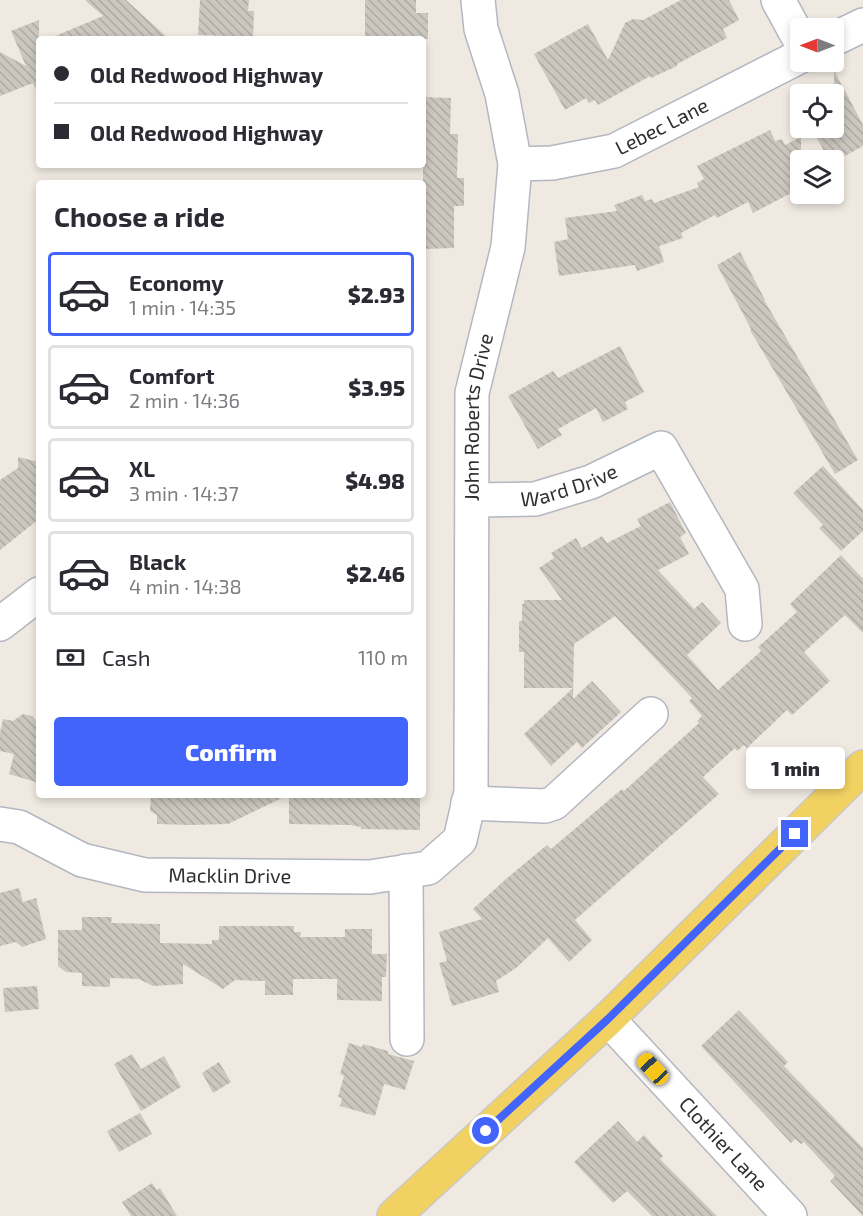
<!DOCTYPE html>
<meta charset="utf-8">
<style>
body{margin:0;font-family:"Exo 2",sans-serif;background:#f2f2f3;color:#2b2b33;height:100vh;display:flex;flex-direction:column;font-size:22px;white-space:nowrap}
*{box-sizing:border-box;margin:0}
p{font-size:20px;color:#7c7c81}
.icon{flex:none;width:33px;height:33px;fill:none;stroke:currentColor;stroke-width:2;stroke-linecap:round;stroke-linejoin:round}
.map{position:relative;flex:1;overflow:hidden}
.side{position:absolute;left:36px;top:180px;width:390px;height:618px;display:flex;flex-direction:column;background:#fff;border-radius:6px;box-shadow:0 3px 9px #0003}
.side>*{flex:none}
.guide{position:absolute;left:36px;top:36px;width:390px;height:132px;border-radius:6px;box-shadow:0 3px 9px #0003;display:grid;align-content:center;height:132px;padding:0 18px;background:#fff}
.needle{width:39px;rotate:270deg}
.tools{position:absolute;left:790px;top:18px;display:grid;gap:12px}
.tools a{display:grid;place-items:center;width:54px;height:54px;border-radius:6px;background:#fff;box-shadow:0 3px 9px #0003;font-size:30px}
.end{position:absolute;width:27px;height:27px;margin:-14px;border:8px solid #4264fb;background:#fff;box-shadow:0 0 0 3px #fff}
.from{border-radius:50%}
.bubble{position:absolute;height:42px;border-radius:6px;background:#fff;box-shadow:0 3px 9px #0003;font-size:20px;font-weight:800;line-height:42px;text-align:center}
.car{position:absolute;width:18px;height:36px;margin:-18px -9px;border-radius:8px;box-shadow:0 0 4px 2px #0007;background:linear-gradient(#f5c518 24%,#345 0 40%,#f5c518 0 76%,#345 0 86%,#f5c518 0)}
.guide b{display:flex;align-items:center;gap:21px;height:57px;font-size:22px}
.guide b+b{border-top:2px solid #e1e1e2}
.guide i{width:15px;height:15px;background:#2b2b33}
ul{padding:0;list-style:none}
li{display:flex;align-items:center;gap:18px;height:84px;margin:0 12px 9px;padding:0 6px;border:3px solid #e1e1e2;border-radius:6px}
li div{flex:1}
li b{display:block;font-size:22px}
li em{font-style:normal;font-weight:800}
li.on{border-color:#4264fb}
li>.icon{width:54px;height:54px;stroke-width:1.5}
h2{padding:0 18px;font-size:27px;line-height:72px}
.pay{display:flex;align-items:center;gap:15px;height:66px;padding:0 18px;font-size:22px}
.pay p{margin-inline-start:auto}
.primary-button{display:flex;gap:12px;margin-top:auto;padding:12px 18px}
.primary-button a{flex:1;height:69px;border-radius:6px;background:#4264fb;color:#fff;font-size:24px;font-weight:800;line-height:69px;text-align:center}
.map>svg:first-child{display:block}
</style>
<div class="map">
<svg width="863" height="1216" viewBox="0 0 863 1216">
<defs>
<pattern id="building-back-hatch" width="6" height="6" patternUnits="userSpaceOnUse" patternTransform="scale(1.5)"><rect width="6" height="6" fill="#cbc7bf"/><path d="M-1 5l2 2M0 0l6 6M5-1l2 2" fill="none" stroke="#afaba4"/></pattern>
</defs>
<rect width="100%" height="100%" fill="#efe9e1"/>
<g fill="url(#building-back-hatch)">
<path d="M85 0H126L169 39H48L103 16Z"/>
<path d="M200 0H249L248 11H254L253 37 198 35Z"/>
<path d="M365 0H416V13H428V39H365Z"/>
<path d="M681 0H729L739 20 723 29 727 38 677 64V66L651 78 650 76 598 105 595 100 589 103 586 98 565 110 534 54 588 24 608 60 625 23 633 19 643 20Z"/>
<path d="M39 20V96L33 83 0 96V52L26 66 11 31Z"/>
<path d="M834 70 863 125V146L834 162 829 160 813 131 820 128H834Z"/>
<path d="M423 97 451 98 450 134H458L457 178H464V206H454V248L423 249Z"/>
<path d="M770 130 775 141 782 139 785 145 801 137V188L753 213 748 202 717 218 715 215 681 233 683 238 659 246 664 262 637 271 635 265 559 276 554 242 568 239 565 218 617 211 614 205 642 195 645 201 652 199 654 203 699 187 697 183 704 179 697 166Z"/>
<path d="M740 252 765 300H764L858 460 835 474 750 330 751 329 717 265Z"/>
<path d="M620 346 644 392 625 402 628 409 603 422 596 408 558 429 562 435 538 449 508 396 553 371 558 378Z"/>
<path d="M18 457 39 462V519L0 550V480L18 468Z"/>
<path d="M823 466 863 510V531L841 551 819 528 823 525 793 493Z"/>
<path d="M670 502 686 533 680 537 689 554 658 570 694 609 702 602 721 623 687 655 718 690 761 651 758 647 797 612 790 604 841 555 863 579V633L845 615 804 652 830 681 792 715 787 710 747 748 744 745 737 751 735 748 703 777 719 794 575 920 592 940 569 962 548 938 516 968 496 981 499 992 452 1006 439 963 447 961 439 932 482 919 473 909 506 879 547 845 551 849 622 789 624 791 699 723 697 721 702 716 689 701 692 698 615 616 574 644 573 699 592 681 621 712 582 748 577 742 551 766 524 734 573 688H524V652H519V621H522V604H524V600H562L539 568 554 558 551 553 576 538 582 548 602 536 607 543 641 526 637 519Z"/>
<path d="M23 714 32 716 39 725V783L9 774 14 754 0 751V733L3 719 13 721Z"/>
<path d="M151 795H288L228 824 191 825 157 824V815L150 811Z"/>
<path d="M289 795H414V797H420V830L361 829V827L350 825 289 824Z"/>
<path d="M19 888 23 902 36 898 46 939 22 947 16 942 0 946V893Z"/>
<path d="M82 917H112L111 923 160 924V943L212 944V940H219V926H294V932H301L300 937H345V929H372V954H387L386 977H382V1001L337 1000V979H293V995H265V981L235 980 223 989 183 964V984L153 986 139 979 110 978V987L82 986V973L66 972 58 966V930H82Z"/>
<path d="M37 986 39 1009 5 1012 3 988Z"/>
<path d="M739 1010 788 1062 784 1066 863 1148V1216L830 1181 835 1176 804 1142 801 1144 795 1139 791 1143 701 1046Z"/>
<path d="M349 1043 362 1047 363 1044 388 1051V1054L414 1061 405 1090 384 1084 375 1116 340 1106 342 1098 338 1097 344 1076 340 1074Z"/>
<path d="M132 1054 141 1069 164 1056 181 1087 141 1111 114 1064Z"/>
<path d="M219 1062 231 1082 213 1093 202 1073Z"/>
<path d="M140 1113 152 1134 119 1152 107 1131Z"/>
<path d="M618 1121 637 1142 644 1135 663 1156 660 1159 717 1216H652L627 1191 613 1203 574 1162Z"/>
<path d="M152 1183 157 1190 160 1188 177 1216H131L122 1202Z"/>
</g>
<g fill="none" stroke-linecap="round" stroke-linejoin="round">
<defs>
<g id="minor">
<path d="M778 0 801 42"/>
<path d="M834 39 863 25"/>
<path id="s1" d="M515 164 552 163 614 151 801 56"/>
<path id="s2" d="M472 500 535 499 591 482 661 448 742 589 745 624"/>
<path d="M0 624 39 594"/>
<path d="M468 803 545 806 554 803 651 714"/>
<path id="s3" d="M0 824 19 827 82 860 145 875 370 877 428 868 460 840 471 792 472 393 508 247 515 164 502 94 481 29 478 0"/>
<path d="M406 871 407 1039"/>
<path id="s4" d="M608 1019 790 1216"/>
</g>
<path id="major" d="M394 1216 608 1019 863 767"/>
</defs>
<use href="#minor" stroke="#b4b7c1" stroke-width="36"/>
<use href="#major" stroke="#c9c9c9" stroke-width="36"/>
<use href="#minor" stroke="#fff" stroke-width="33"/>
<use href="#major" stroke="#f2d163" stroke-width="33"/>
</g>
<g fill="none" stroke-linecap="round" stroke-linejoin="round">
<path stroke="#4264fb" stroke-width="8" d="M486 1131 608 1019 795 834"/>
</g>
<g text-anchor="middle" stroke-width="4.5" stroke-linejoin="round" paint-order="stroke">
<g font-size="20" fill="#2e2e2e" stroke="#fff">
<text dy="7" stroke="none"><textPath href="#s1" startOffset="154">Lebec Lane</textPath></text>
<text dy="7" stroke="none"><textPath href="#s3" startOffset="906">John Roberts Drive</textPath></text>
<text dy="7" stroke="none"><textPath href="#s2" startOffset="99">Ward Drive</textPath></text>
<text dy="7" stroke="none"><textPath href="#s3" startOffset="240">Macklin Drive</textPath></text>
<text dy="7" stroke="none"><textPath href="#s4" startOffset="170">Clothier Lane</textPath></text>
</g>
</g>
</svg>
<div class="tools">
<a><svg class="needle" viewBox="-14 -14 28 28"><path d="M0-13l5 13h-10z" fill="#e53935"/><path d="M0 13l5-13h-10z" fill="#7c7c81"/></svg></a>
<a><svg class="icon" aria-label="locate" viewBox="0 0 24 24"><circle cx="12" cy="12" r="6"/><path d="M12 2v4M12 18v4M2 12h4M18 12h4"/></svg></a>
<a><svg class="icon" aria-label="layers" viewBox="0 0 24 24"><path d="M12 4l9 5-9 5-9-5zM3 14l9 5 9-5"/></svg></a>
</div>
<i class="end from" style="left:486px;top:1131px"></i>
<i class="end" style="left:795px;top:834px"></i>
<div class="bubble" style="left:746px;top:747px;width:99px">1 min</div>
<i class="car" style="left:653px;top:1069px;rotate:317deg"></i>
<div class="guide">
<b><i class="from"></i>Old Redwood Highway</b>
<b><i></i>Old Redwood Highway</b>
</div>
<section class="side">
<h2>Choose a ride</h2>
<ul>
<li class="on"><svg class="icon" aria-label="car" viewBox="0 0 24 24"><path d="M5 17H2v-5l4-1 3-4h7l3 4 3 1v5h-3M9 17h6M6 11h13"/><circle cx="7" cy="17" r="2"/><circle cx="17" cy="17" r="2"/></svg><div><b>Economy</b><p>1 min · 14:35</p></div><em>$2.93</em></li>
<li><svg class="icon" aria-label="car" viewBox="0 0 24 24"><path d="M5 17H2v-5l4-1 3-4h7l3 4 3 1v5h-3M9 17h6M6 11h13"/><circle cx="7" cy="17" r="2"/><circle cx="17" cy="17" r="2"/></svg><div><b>Comfort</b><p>2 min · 14:36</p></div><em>$3.95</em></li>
<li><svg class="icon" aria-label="car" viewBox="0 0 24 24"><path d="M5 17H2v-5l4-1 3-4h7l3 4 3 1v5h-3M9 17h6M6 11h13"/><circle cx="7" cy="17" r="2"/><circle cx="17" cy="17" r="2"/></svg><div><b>XL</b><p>3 min · 14:37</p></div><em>$4.98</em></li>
<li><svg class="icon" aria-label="car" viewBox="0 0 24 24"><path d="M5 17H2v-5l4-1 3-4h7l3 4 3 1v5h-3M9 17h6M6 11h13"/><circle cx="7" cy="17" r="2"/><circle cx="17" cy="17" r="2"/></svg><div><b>Black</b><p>4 min · 14:38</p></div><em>$2.46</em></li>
</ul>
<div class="pay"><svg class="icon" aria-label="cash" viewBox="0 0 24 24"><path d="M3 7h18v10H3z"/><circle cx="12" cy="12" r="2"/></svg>Cash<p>110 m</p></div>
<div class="primary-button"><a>Confirm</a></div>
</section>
</div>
